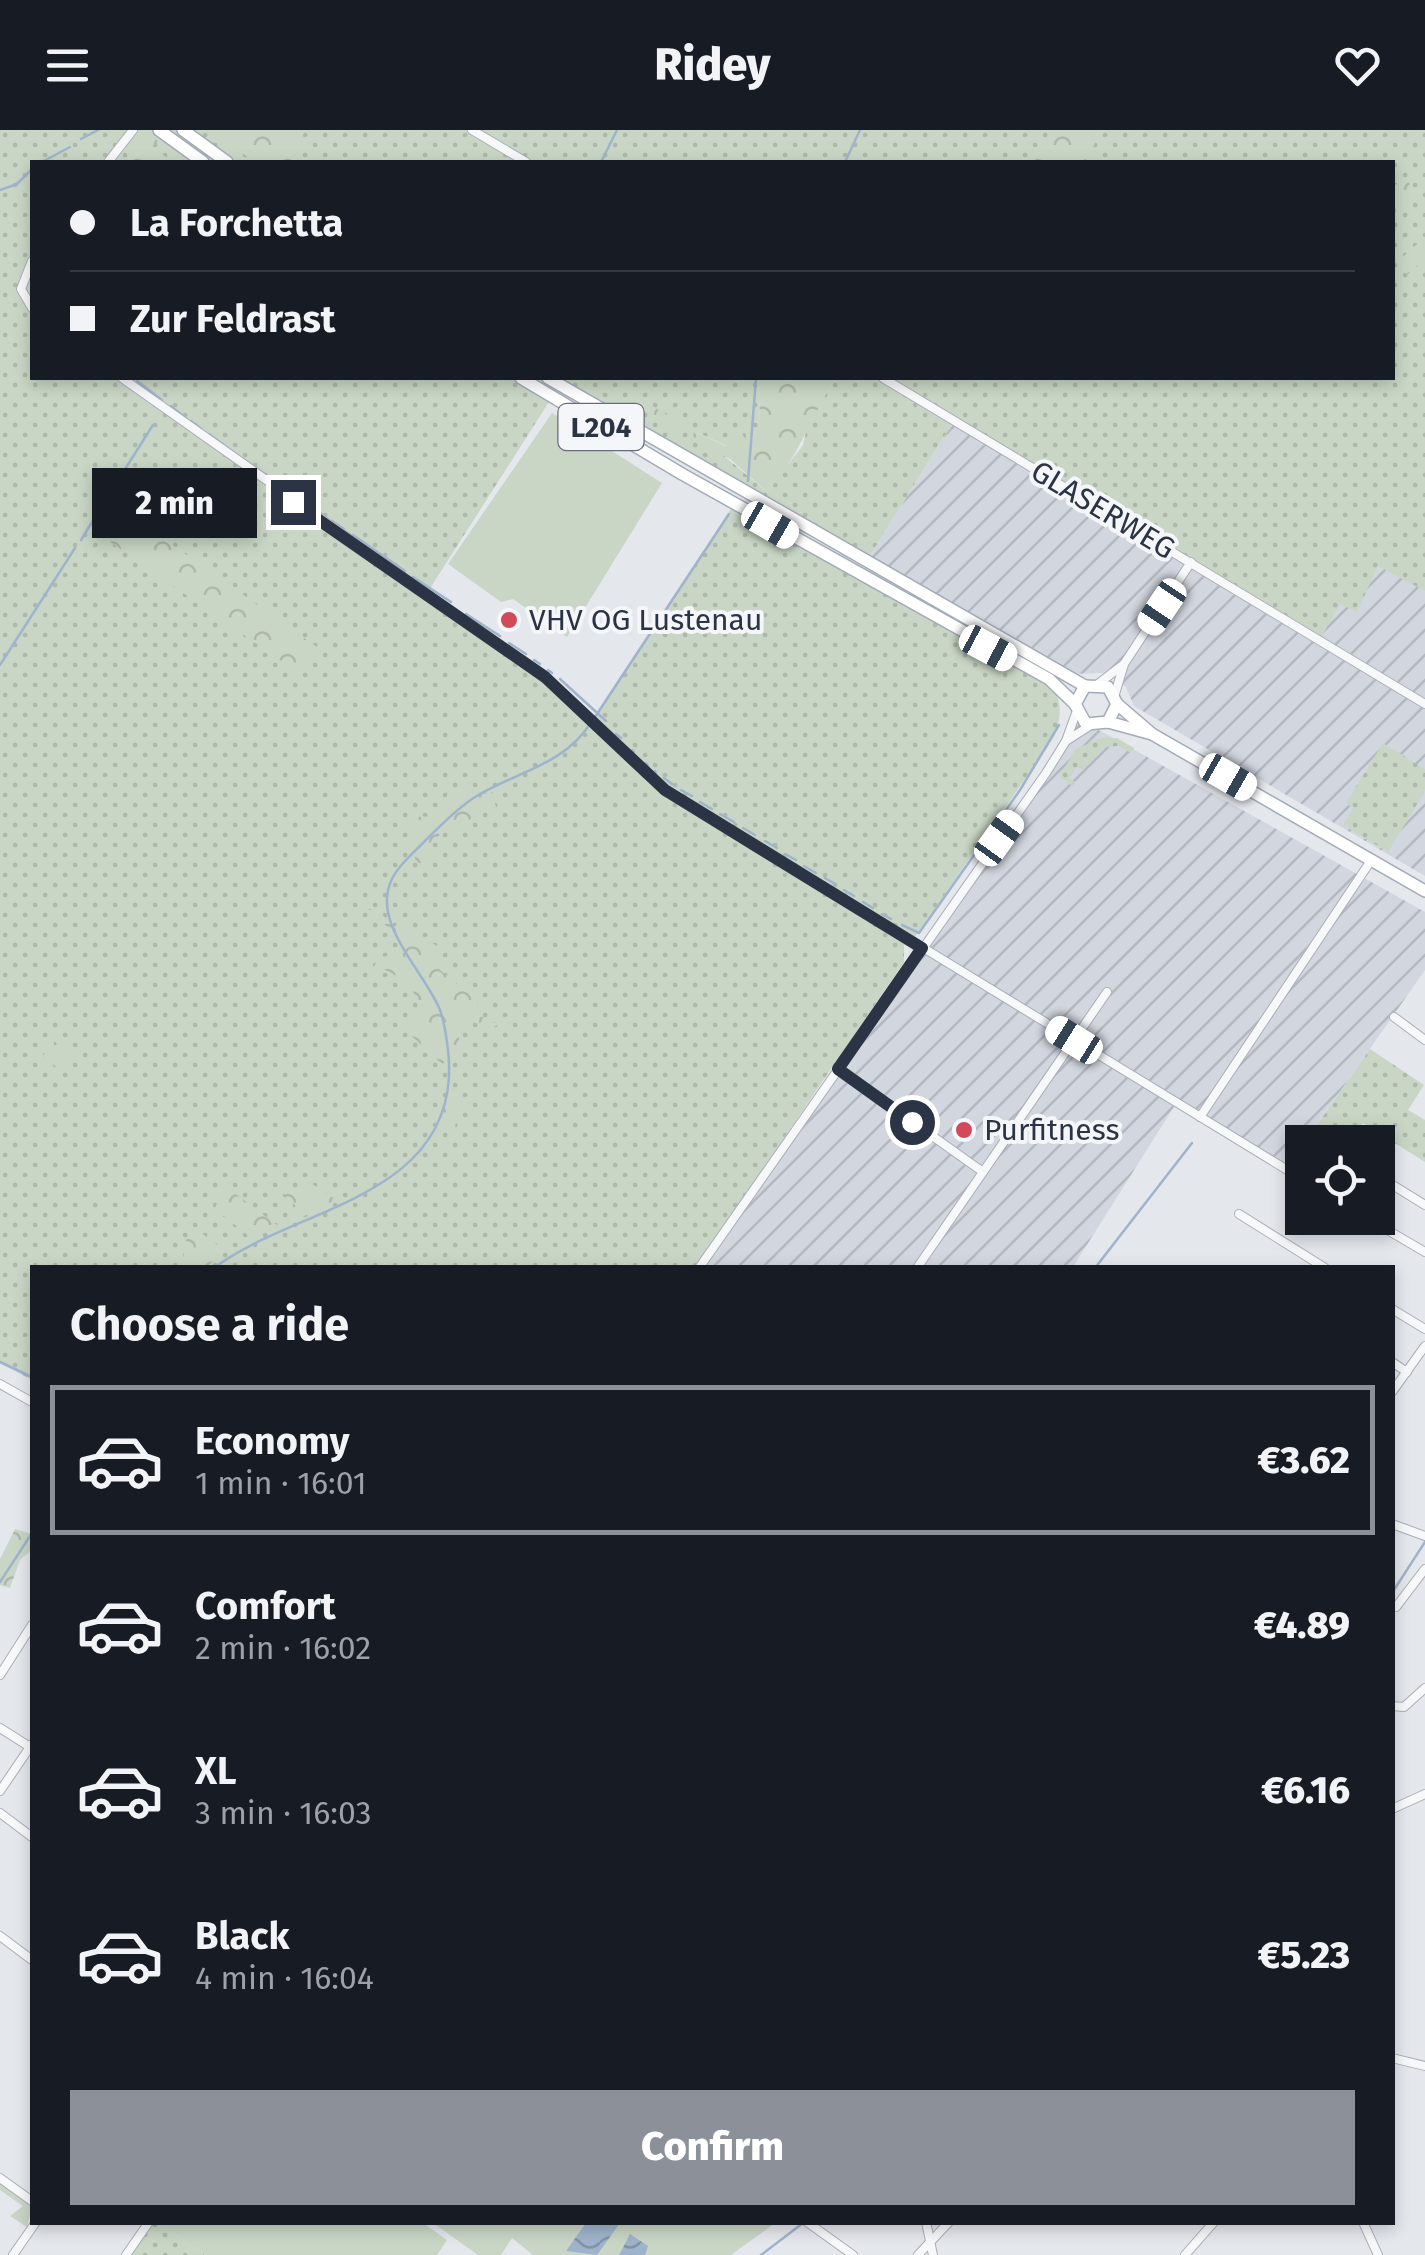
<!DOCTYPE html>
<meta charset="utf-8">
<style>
body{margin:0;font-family:"Fira Sans",sans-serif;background:#20242c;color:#f1f3f6;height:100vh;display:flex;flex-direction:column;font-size:38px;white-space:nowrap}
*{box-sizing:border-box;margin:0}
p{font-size:32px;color:#9ea1a6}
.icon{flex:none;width:55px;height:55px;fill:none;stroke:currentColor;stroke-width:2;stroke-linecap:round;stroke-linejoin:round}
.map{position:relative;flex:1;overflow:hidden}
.side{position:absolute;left:30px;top:1135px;width:1365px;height:960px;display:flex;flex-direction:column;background:#171b24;border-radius:0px;box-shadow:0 5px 15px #0003}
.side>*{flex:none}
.top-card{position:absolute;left:30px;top:30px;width:1365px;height:220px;border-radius:0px;box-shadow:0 5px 15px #0003;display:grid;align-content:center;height:220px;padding:0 40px;background:#171b24}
.tools{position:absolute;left:1285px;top:995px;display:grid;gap:20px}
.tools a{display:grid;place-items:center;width:110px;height:110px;border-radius:0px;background:#171b24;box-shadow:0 5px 15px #0003;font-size:50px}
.end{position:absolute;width:45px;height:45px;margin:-22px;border:12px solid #2b3445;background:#fff;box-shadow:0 0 0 5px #fff}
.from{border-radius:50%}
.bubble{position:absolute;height:70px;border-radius:0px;background:#171b24;box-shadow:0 5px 15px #0003;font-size:32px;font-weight:800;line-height:70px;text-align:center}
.car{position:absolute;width:30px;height:60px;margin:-30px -15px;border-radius:12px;box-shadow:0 0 8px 2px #0007;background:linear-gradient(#fff 24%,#345 0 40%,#fff 0 76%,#345 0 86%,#fff 0)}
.top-card b{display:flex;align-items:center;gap:35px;height:95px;font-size:38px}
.top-card b+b{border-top:2px solid #363941}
.top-card i{width:25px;height:25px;background:#f1f3f6}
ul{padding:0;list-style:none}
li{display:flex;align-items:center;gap:30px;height:150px;margin:0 20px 15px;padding:0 20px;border:5px solid transparent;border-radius:0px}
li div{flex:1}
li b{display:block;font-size:38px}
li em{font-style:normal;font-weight:800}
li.current{border-color:#8c9099}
li>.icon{width:90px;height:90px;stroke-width:1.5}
h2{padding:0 40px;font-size:45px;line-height:120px}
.cta{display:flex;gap:20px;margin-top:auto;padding:20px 40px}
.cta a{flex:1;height:115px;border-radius:0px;background:#8c9099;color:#fff;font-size:40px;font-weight:800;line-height:115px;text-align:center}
header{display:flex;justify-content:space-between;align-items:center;height:130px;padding:0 40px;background:#171b24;font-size:45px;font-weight:800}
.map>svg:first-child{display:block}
</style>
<header><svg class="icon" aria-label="menu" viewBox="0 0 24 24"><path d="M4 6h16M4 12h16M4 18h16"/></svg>Ridey<svg class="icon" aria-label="heart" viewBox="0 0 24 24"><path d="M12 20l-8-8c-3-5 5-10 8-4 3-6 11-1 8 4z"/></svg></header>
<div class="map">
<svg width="1425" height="2125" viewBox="0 0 1425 2125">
<defs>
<pattern id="industrial-furrows" width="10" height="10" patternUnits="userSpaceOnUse" patternTransform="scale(2.5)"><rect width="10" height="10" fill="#d2d6de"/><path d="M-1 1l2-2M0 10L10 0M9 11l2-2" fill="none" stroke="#b4b8c0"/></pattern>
<pattern id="grass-dots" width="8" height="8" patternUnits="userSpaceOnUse" patternTransform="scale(2.5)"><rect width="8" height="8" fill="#c9d6c5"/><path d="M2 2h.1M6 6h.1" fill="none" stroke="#adb8ab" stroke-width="1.8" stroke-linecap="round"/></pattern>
<pattern id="forest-crowns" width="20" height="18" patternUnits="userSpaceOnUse" patternTransform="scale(2.5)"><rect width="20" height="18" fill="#c9d6c5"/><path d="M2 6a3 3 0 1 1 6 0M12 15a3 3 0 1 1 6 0" fill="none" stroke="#adb8ab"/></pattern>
<pattern id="water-waves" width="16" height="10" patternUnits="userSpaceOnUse" patternTransform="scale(2.5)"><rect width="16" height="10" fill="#9fb4cc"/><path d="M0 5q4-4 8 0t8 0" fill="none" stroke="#8293a7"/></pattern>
</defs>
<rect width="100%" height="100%" fill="#e4e7ec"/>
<g fill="url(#industrial-furrows)">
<path d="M1425 163V746L1134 576 1126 557 1105 543 1072 544 869 427 956 288 1392 248Z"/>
<path d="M1081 590 1425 782V840L1286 1039 1177 972 1073 1137 699 1138Z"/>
</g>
<g fill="url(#grass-dots)">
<path d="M0 0H1425V461L1378 436 1357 482 1340 474 1322 506 1272 481 890 248H1392V32H32V248H750L760 258 759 303 738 304 727 316 696 302 767 362 803 315 808 292 836 248H876L952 294 869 427 556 261 429 460 479 504 557 561 651 655 904 814V832L696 1137 32 1138V1250L0 1233Z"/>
<path d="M731 379 1051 555C1064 574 1061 590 1052 610L915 807 680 666 594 588Z"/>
<path d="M1101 608H1117L1134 618 1131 623 1119 616 1104 617 1083 640 1077 637 1069 648 1075 652 1072 656 1059 647 1076 619Z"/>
<path d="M1383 613 1425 639V661L1388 722 1343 695 1353 678 1346 673Z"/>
<path d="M1370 919 1424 955 1408 980 1425 990V1032L1363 993 1350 1012H1328L1312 1002Z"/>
<path d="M154 2092 158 2093 205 2125H130Z"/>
</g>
<g fill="url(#forest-crowns)">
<path d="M209 0H305L294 28 298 32H255Z"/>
<path d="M1052 0H1102L1085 32H1034Z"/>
<path d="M144 1 159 12 151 16 171 31 179 26 187 32H137L125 22Z"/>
<path d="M1407 49 1413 61 1393 85V56Z"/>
<path d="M1425 107V128L1407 145 1396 133Z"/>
<path d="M750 248H836C810 286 800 327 767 362L730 329 690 309 695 302 726 316 738 304 759 302 760 258Z"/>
<path d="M646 272 680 293 674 300 639 277Z"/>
<path d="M109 370 317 517 300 544 90 398Z"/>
<path d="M465 659 470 667 492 662 496 677 477 682 462 698 445 697 427 722 430 733H416L410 705 412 691 421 686 436 688 449 662Z"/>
<path d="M364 777 379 782 395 797 400 787 412 803 441 818 444 830 440 840 478 872 475 884 499 894 488 900 466 887 459 894C460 913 460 924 442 934L405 900 418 875 412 859 402 860 400 848 382 838 367 847 380 827 390 826 406 836 408 831 391 800Z"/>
<path d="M53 910 74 930 62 942 43 926Z"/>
<path d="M453 958 460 967 455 998 441 1000 438 993Z"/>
<path d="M306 1050 338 1071 297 1089 295 1075 280 1060 301 1062Z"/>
<path d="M223 1054 278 1096 249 1106 215 1079Z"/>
<path d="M197 1100 226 1121 206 1137H188L183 1129 187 1106Z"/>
<path d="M15 1399 32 1404V1420L20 1430 10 1458 0 1455V1429Z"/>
</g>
<g fill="#c9d6c5">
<path d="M552 283 662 353 567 507 513 469 501 472 448 434Z"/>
<path d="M0 2052 32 2076 27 2097 10 2086 23 2076 0 2060Z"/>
<path d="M158 2093H423L447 2110 437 2125H205Z"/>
<path d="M433 2093H775L731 2125H533L512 2108 501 2125H478Z"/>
</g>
<g fill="url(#water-waves)">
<path d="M586 2093H620L597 2125 566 2121Z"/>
<path d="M630 2104 648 2116 645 2125H619Z"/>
</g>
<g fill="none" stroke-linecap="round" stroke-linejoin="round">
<g stroke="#9fb4cc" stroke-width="2.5">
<path d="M81 9 98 0"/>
<path d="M42 32 70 17"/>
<path d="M601 32 617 0"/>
<path d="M845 32 860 0"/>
<path d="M0 60 17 54 32 39"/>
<path d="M137 251 162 270"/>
<path d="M171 276 182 285"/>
<path d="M191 291 200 298"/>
<path d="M209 304 233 322"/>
<path d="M243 329 306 373"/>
<path d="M748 351 756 248"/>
<path d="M101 377 153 295"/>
<path d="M315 379 323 385"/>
<path d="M332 391 344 399"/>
<path d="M353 405 405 441"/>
<path d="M81 410 97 384"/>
<path d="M413 447 451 472"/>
<path d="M466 484 500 506"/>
<path d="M509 513 526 524"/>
<path d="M534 530 540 534"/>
<path d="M0 535 75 418"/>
<path d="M548 540 552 543"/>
<path d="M560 549 606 591"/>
<path d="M595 587 729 384"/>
<path d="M616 604 621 608"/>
<path d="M632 620 634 622"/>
<path d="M646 633 648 636"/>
<path d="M655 641 656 643"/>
<path d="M664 648 672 654"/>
<path d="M681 660 692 666"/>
<path d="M700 672 712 679"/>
<path d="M720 684 734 692"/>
<path d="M743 698 755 705"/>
<path d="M765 711 777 718"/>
<path d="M785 724 796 730"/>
<path d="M804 736 816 743"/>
<path d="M825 748 835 754"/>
<path d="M844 760 854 766"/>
<path d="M863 772 873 778"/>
<path d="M882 784 891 789"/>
<path d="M902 795 919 803 1020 660 1059 595"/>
<path d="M214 1138C291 1079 442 1070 449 947 450 929 446 897 440 880 425 842 370 793 392 749 398 736 411 725 421 715 437 699 453 682 472 669 513 642 562 637 590 594"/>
<path d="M1095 1138 1192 1013"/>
<path d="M0 1232 32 1247"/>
<path d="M0 1452 32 1403"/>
<path d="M1392 1463 1425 1412"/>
<path d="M761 2125 803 2093"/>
</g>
<defs>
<g id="street">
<path d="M472 0 526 32"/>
<path d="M108 32 133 0"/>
<path d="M32 131 21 159 32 178"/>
<path d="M122 248 545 547 665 660 1302 1049"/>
<path d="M883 248 1425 574"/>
<path d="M1098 554 1124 534 1191 432"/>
<path d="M1115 564 1124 534"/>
<path d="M1066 611 1091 595"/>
<path d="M1394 887 1425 910"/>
<path d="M838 939 983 1042"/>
<path d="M1200 987 1372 729"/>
<path d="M1320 1011 1322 1012"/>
<path d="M1378 1046 1425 1075"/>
<path d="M1239 1084 1325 1138"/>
<path d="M1367 1088 1425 1122"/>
<path d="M699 1138 1046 643 1066 611 1076 583"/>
<path d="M917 1138 1107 862"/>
<path d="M1392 1179 1425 1199"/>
<path d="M1392 1232 1407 1242"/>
<path d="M0 1254 32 1272"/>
<path d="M1392 1262 1425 1216"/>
<path d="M1392 1394 1425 1406"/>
<path d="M1396 1477 1425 1439"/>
<path d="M0 1545 32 1495"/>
<path d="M1392 1576 1404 1577 1425 1558"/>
<path d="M0 1598 30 1617"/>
<path d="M0 1661 32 1614"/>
<path d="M1392 1679 1425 1664"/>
<path d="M0 1683 32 1707"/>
<path d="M0 1806 32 1830"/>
<path d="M1392 1928 1425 1936"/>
<path d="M0 2048 32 2071"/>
<path d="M807 2092 853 2125"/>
<path d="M926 2092 933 2125"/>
<path d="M1363 2092 1378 2125"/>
<path d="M13 2125 36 2092"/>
<path d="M126 2125 149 2092"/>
<path d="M918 2125 949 2092"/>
<path d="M1185 2125 1214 2092"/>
</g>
<g id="primary">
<path d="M159 0 203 32"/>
<path d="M183 0 227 32"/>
<path d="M521 248 682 344 1049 549 1075 574 1086 594 1108 592 1152 604"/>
<path d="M548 248 1085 556"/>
<path d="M1075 574 1085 556 1108 557 1117 574 1108 592"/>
<path d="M1117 574 1152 604 1425 761"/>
</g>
</defs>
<use href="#street" stroke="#a9aeb7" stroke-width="10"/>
<use href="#primary" stroke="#a3abb8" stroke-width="14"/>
<use href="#street" stroke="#f7f8fa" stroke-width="8"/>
<use href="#primary" stroke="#fff" stroke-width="11"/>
</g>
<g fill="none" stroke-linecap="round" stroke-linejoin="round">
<path stroke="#2b3445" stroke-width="12" d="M293 372 545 547 665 660 922 818 838 939 912 992"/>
</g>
<g fill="#d1495b" stroke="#f4f6f9" stroke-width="4">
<circle cx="509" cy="490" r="10"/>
<circle cx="964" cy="1000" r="10"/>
</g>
<g text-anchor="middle" stroke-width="8" stroke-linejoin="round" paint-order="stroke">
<rect fill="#f4f6f9" stroke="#676e7b" stroke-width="2.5" x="558.5" y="274" width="85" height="46" rx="8"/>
<g font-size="28" font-weight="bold" fill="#2b3445">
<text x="601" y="307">L204</text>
</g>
<g font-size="30" fill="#2b3445" stroke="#f4f6f9">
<text transform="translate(1103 380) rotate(31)" y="10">GLASERWEG</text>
</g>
<g font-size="30" fill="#2b3445" stroke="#f4f6f9" text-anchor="start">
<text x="529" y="500">VHV OG Lustenau</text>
<text x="984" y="1010">Purfitness</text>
</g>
</g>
</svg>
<div class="tools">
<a><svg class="icon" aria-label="locate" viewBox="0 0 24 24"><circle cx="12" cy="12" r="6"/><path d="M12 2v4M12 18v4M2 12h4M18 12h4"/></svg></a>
</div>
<i class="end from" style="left:912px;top:992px"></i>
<i class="end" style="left:293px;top:372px"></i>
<div class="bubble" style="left:92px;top:338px;width:165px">2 min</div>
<i class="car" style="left:770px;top:395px;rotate:120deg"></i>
<i class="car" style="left:1162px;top:477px;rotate:214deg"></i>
<i class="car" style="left:988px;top:518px;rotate:118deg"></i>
<i class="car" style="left:1228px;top:647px;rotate:120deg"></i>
<i class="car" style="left:999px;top:708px;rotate:36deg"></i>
<i class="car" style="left:1074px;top:910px;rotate:302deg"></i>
<div class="top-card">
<b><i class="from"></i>La Forchetta</b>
<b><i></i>Zur Feldrast</b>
</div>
<section class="side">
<h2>Choose a ride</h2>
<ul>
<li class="current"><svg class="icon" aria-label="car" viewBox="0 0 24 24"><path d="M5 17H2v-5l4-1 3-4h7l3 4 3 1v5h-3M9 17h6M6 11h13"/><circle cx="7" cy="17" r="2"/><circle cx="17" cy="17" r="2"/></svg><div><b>Economy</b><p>1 min · 16:01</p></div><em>€3.62</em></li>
<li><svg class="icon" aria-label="car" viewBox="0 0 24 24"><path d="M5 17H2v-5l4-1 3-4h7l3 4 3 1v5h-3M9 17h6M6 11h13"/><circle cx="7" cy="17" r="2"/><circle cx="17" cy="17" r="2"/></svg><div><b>Comfort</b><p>2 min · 16:02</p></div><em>€4.89</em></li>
<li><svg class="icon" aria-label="car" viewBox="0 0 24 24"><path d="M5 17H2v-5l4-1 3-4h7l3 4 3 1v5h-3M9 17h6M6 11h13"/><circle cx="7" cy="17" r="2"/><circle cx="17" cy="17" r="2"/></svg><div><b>XL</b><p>3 min · 16:03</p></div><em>€6.16</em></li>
<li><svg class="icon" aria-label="car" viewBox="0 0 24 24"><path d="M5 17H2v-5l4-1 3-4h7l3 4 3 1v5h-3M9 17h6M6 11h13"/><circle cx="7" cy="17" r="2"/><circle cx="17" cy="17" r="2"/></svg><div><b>Black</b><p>4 min · 16:04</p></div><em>€5.23</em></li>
</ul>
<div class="cta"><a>Confirm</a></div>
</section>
</div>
